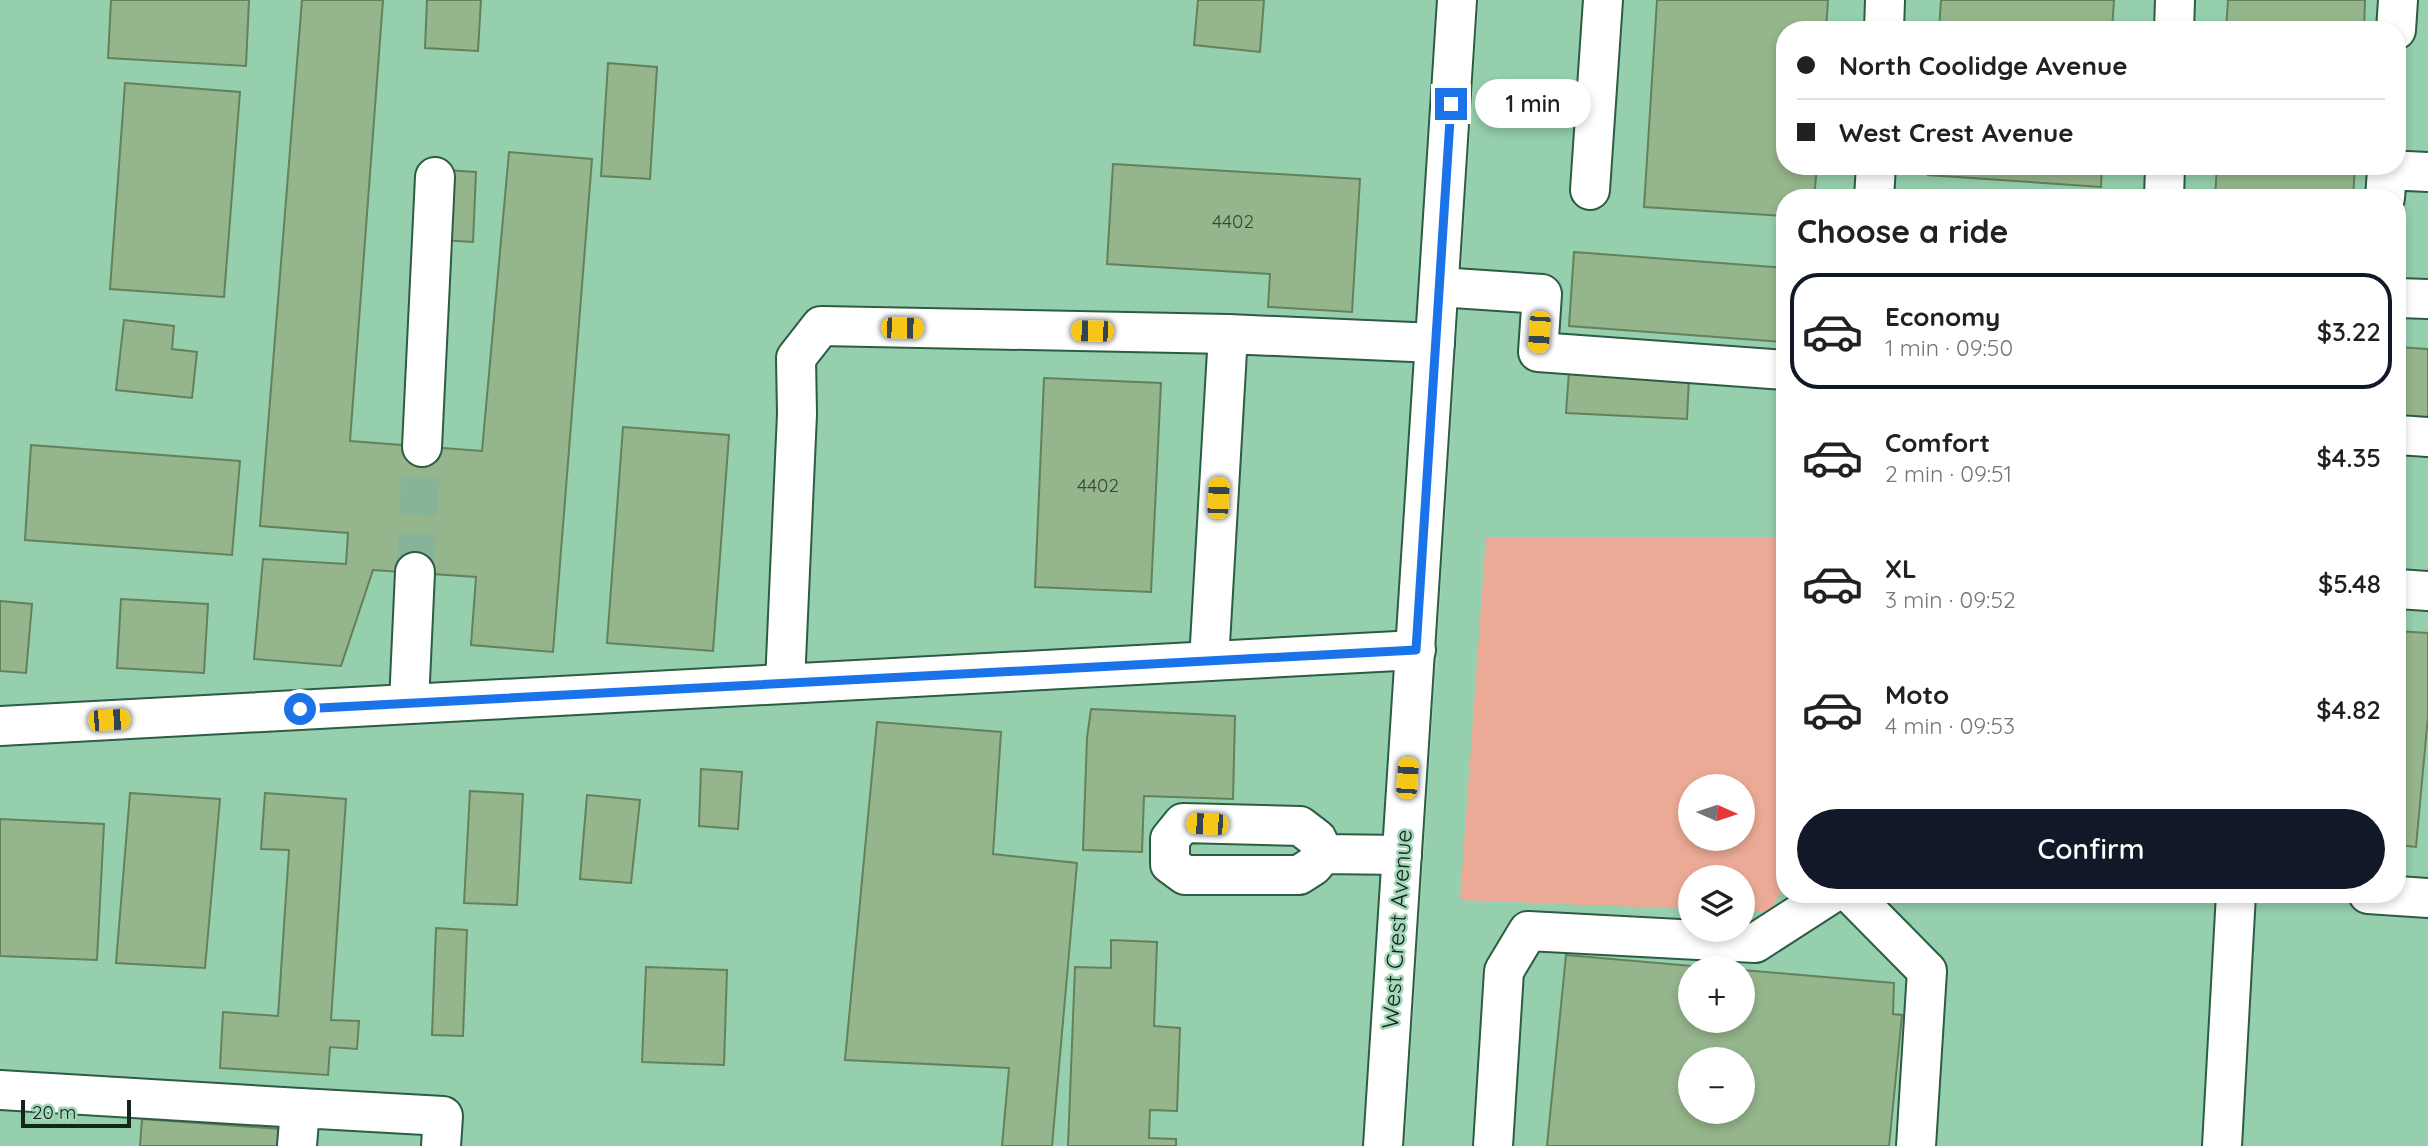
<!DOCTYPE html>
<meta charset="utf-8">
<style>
body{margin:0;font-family:Quicksand,sans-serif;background:#f2f2f2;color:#202124;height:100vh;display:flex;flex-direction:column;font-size:26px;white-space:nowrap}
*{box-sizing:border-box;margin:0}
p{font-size:23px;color:#757577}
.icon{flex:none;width:38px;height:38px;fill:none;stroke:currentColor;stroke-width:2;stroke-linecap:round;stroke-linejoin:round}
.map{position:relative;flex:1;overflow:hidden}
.details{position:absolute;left:1776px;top:189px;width:630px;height:714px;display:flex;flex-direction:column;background:#fff;border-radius:28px;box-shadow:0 4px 10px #0003}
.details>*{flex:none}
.banner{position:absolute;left:1776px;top:21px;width:630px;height:154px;border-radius:28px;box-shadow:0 4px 10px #0003;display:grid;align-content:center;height:154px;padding:0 21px;background:#fff}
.needle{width:46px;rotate:93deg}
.fabs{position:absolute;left:1678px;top:774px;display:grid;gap:14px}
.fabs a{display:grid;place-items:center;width:77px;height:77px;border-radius:50%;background:#fff;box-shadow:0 4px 10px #0003;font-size:35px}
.scale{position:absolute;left:21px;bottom:18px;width:110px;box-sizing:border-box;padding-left:7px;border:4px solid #12261b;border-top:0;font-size:19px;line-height:24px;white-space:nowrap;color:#12261b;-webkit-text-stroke:5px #a4d6b9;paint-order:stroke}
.end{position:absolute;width:32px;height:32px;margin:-16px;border:9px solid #1a73e8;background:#fff;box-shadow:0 0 0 4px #fff}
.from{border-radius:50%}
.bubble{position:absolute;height:49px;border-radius:24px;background:#fff;box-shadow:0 4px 10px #0003;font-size:23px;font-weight:600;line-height:49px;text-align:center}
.car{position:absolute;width:21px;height:42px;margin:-21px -10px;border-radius:9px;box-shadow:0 0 5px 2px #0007;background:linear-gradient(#f5c518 24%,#345 0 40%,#f5c518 0 76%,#345 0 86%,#f5c518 0)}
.banner b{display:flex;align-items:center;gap:24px;height:66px;font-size:26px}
.banner b+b{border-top:2px solid #e0e0e0}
.banner i{width:18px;height:18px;background:#202124}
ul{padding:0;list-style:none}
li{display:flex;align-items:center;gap:21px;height:116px;margin:0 14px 10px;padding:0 7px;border:4px solid transparent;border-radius:28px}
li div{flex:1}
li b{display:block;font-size:26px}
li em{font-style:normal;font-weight:600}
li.current{border-color:#111827}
li>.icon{width:63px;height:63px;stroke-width:1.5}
h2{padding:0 21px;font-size:32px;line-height:84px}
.primary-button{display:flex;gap:14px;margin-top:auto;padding:14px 21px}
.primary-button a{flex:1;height:80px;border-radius:42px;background:#111827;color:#fff;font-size:28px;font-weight:600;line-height:80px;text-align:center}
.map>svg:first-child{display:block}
</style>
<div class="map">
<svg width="2428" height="1146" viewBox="0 0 2428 1146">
<rect width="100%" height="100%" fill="#a4d6b9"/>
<g fill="#95cfad" fill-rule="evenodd">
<path d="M0 0H1436L1396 632 0 707Z"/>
<path d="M1479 0H2428V1146H1405L1436 668 1438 667 1437 650ZM1785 30H2398V166H1785ZM1785 198H2398V894H1785V885L1769 912 1743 911V929H1690V909L1460 900 1486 537H1785ZM1690 968H1743V1020H1690ZM1690 1059H1743V1111H1690Z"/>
<path d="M1393 670 1362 1146H0V745Z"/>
</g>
<path fill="#ebaa95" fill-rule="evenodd" d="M1486 537H1785V885L1769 912 1743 911V877H1690V909L1460 900ZM1690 786H1743V838H1690Z"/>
<g fill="#95b58c" stroke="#64815b" stroke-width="2" fill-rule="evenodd">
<path d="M111 0H249L246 66 108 58Z"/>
<path d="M302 0H383L350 441 482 451 509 152 592 159 553 652 471 645 476 577 373 570 341 666 254 659 263 559 346 564 348 533 260 526Z"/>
<path d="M427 0H481L478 51 425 48Z"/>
<path d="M1198 0H1264L1260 52 1194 45Z"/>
<path d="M1657 0H1828L1826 30H1785V166H1817L1814 198H1785V216L1644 207Z"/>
<path d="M1941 0H2114L2112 30H1939Z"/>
<path d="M2228 0H2365L2364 30H2226Z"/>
<path d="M608 63 657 67 650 179 601 176Z"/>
<path d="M125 83 240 92 224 297 110 289Z"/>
<path d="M1113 164 1360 179 1352 312 1268 307 1270 274 1107 264Z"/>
<path d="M1929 166H2102L2101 187 1928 175Z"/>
<path d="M2217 166H2355L2353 198H2215Z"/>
<path d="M445 170 476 172 473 242 441 240Z"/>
<path d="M1574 252 1785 268V342L1569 326Z"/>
<path d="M124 320 174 326 172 349 197 352 192 398 116 390Z"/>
<path d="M2398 347 2428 349V424L2398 422Z"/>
<path d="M1569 371 1689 377 1687 419 1566 413Z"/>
<path d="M1044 378 1161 383 1151 592 1035 587Z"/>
<path d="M623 427 729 435 713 651 607 643Z"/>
<path d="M31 445 240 461 232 555 25 540Z"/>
<path d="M121 599 208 604 204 673 117 668Z"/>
<path d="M0 601 32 604 26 673 0 671Z"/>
<path d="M2398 631 2428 633V716L2416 847 2398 845Z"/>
<path d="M1091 709 1235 716 1233 799 1144 796 1142 852 1083 850 1087 738Z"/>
<path d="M877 722 1001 732 993 854 1077 863 1052 1146H1002L1009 1068 845 1060Z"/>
<path d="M701 769 742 772 738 829 699 826Z"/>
<path d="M470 791 523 794 517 905 464 903Z"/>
<path d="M130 793 220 799 205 968 116 963Z"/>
<path d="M265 793 346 799 331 1020 359 1021 357 1049 330 1047 328 1075 220 1068 223 1012 278 1016 289 850 261 849Z"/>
<path d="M587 795 640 800 631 883 580 879Z"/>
<path d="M0 819 104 824 97 960 0 956Z"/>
<path d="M436 928 467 930 463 1036 432 1035Z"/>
<path d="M1111 940 1157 942 1154 1026 1180 1028 1177 1111 1150 1110 1149 1138 1176 1139V1146H1068L1075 967 1111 968Z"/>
<path d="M1566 955 1715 968H1690V1020H1743V970L1894 983 1893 1014 1902 1015 1889 1146H1547ZM1690 1059H1743V1111H1690Z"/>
<path d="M646 967 727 970 724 1065 642 1062Z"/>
<path d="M142 1119 281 1129 279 1146H140Z"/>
</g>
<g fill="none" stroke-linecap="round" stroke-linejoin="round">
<path stroke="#87b399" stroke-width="38" stroke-dasharray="38 19" stroke-linecap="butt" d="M415 572 422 447"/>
<defs>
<g id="minor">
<path d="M1884 30 1885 0"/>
<path d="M2174 30 2175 0"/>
<path d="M2396 30 2398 0"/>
<path d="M1590 190 1603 0"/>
<path d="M1874 198 1876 166"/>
<path d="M2164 198 2165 166"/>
<path d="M2385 198 2387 170 2428 172"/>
<path d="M1439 287 1542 294 1538 352 1785 370"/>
<path d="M2398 298 2428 299"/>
<path d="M2398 435 2428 437"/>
<path d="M422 447 435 177"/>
<path d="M2398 589 2428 591"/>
<path d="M1209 661 1228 334 1435 343"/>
<path d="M785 683 797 414 796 358 821 326 1228 334"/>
<path d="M409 703 415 572"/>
<path d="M0 726 1416 650"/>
<path d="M1323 854 1313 866 1299 875H1185L1170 864V839L1183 823 1300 826 1317 839 1323 854 1402 855"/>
<path d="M1851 894 1927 971 1916 1146"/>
<path d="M2368 894 2428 898"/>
<path d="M0 1090 300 1108"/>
<path d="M297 1146 300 1108 443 1116 441 1146"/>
<path d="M1383 1146 1457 0"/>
<path d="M1493 1146 1504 971 1528 931 1755 943 1831 894"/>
<path d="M2222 1146 2236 894"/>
</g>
</defs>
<use href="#minor" stroke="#2d5c43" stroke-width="42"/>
<use href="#minor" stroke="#fff" stroke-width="38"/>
</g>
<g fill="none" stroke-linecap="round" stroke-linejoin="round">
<path stroke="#1a73e8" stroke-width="9" d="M300 709 1416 650 1451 104"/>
</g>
<g text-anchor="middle" stroke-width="5" stroke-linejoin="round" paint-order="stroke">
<g font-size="19" fill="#334a37">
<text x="1233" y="228">4402</text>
<text x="1098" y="492">4402</text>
</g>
<g font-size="23" fill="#12261b" stroke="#a4d6b9">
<text transform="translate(1397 929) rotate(-86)" y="8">West Crest Avenue</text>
</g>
</g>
</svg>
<div class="fabs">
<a><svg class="needle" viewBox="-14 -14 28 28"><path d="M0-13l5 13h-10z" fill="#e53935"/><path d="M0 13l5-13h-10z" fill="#757577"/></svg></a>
<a><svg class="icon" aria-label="layers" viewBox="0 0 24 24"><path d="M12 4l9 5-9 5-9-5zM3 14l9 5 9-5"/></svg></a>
<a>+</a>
<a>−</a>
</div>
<div class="scale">20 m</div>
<i class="end from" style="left:300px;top:709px"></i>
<i class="end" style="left:1451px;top:104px"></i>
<div class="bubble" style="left:1475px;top:79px;width:116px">1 min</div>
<i class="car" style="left:902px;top:328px;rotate:91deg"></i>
<i class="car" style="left:1092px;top:331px;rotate:271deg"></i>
<i class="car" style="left:1539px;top:332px;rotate:184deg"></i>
<i class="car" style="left:1218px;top:498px;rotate:3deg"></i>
<i class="car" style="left:109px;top:720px;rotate:87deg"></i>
<i class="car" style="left:1407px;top:778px;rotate:4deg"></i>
<i class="car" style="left:1207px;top:824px;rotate:272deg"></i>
<div class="banner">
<b><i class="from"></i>North Coolidge Avenue</b>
<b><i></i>West Crest Avenue</b>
</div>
<section class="details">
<h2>Choose a ride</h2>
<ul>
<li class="current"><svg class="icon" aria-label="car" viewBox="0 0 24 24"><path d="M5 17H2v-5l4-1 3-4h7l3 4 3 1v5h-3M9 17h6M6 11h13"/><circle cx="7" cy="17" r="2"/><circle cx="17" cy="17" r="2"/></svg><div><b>Economy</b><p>1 min · 09:50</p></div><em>$3.22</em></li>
<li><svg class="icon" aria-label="car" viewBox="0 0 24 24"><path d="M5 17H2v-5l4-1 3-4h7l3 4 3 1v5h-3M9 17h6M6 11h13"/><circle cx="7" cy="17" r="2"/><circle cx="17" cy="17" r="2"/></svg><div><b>Comfort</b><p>2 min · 09:51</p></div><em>$4.35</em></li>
<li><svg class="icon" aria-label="car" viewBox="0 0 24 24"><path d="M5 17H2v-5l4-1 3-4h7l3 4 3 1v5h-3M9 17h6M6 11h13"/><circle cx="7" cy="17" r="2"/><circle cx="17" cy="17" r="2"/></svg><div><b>XL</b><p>3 min · 09:52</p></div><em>$5.48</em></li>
<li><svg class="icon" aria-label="car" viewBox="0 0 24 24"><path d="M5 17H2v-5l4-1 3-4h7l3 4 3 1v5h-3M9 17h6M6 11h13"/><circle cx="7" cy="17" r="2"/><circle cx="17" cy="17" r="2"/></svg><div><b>Moto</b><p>4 min · 09:53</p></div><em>$4.82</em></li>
</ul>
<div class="primary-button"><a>Confirm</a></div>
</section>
</div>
